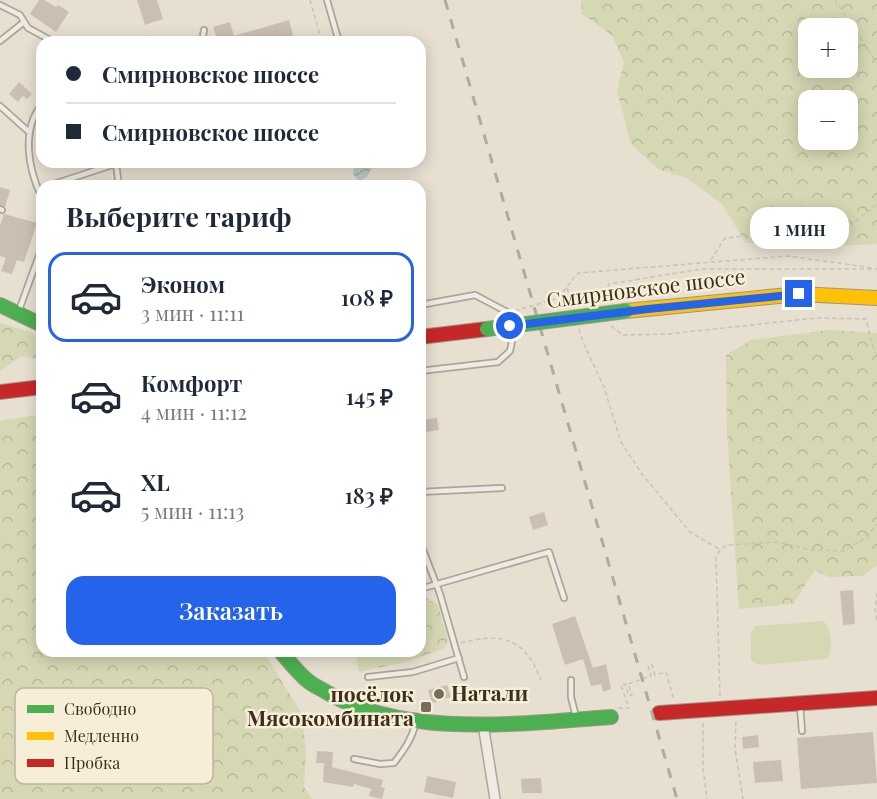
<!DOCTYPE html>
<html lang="ru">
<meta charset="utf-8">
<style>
body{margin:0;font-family:"Playfair Display",serif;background:#f2f2f3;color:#1f2937;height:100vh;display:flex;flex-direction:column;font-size:22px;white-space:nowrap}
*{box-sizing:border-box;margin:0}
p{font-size:20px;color:#747a83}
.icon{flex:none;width:33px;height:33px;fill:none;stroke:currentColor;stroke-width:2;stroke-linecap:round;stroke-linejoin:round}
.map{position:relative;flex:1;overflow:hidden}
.side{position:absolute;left:36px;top:180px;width:390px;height:477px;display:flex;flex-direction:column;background:#fff;border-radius:18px;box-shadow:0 3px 15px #0003}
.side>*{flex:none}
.top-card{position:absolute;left:36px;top:36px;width:390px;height:132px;border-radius:18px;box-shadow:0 3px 15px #0003;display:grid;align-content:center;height:132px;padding:0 30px;background:#fff}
.tools{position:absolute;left:798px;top:18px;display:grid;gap:12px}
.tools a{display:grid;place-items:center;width:60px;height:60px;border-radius:12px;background:#fff;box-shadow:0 3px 15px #0003;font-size:30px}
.end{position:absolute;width:27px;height:27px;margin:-14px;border:8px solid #2563eb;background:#fff;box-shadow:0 0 0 3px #fff}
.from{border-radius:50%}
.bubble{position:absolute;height:42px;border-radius:18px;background:#fff;box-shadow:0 3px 15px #0003;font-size:20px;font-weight:600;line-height:42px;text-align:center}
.top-card b{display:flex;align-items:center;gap:21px;height:57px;font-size:22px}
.top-card b+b{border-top:2px solid #e0e1e3}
.top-card i{width:15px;height:15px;background:#1f2937}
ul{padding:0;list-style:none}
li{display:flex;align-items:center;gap:18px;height:90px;margin:0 12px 9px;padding:0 18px;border:3px solid transparent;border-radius:18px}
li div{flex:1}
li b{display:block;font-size:22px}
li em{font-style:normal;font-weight:600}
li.active{border-color:#2563eb}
li>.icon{width:54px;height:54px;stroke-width:1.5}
h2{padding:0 30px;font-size:27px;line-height:72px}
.action{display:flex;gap:12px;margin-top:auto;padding:12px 30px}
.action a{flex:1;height:69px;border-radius:18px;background:#2563eb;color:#fff;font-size:24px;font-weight:600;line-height:69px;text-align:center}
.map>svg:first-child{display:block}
</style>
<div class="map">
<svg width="877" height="799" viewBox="0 0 877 799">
<defs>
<pattern id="forest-crowns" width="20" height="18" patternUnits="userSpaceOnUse" patternTransform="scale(1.5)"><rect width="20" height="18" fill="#d6d7b3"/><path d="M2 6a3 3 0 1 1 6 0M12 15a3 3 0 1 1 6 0" fill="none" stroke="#b9b99a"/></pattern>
<pattern id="water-waves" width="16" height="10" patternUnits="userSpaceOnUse" patternTransform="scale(1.5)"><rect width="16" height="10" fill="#bcccc2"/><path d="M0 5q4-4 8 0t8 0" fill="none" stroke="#a2b0a6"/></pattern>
</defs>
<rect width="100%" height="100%" fill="#e7e0d1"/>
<g fill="url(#forest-crowns)" fill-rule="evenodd">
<path d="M581 0H877V244L857 245 746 243 722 204 687 178 658 169 631 144 617 91 624 62 612 35 582 14ZM848 28V68H808V28ZM808 100H848V140H808Z"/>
<path d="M0 323 30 332 42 340V360L22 356 0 371Z"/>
<path d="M829 330 877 333V565L863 576 829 577 815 570 793 604 739 609 727 433 726 355 751 340Z"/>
<path d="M42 414V651H263L302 714 306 752 304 787 312 799H0V421Z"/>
<path d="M423 596 438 605 448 639 445 648 406 662 359 672 355 651H420V597Z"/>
</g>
<path fill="#d6d7b3" d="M823 621C832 627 834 652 826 659L759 665 751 660V633L755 626Z"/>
<path fill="url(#water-waves)" d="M350 162H375L367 177 359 181 353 174 354 166Z"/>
<g fill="#cbbfb2">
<path d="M39 0H44L56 7 58 5 69 12 56 32 30 14Z"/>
<path d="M137 0H157L163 19 145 25Z"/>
<path d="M289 20 295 42H218L213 27 230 22 234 36Z"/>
<path d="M19 82 32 94 27 99 23 96 18 102 9 94Z"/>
<path d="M0 187 10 190 5 207 0 205Z"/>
<path d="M4 214 37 223 24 262 17 260 12 274 1 271 6 258 0 256V226Z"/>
<path d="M437 418 439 430 420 433V420Z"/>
<path d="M544 512 548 525 533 530 529 517Z"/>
<path d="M853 590 855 624 843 625 840 591Z"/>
<path d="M575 616 593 668 606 664 611 689 603 692 601 684 591 686 583 659 565 665 552 624Z"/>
<path d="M447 685 451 697 432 703 428 690Z"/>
<path d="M873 732 877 783 801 789 797 738Z"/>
<path d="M758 735 759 747 743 749 742 737Z"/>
<path d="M317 751 333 752 332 767 383 780 381 787 385 788 382 799 369 796 371 789 354 784 353 787 323 782 324 763H316Z"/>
<path d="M781 760 783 781 755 783 753 762Z"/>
<path d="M427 776 456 782 453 798 424 792Z"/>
<path d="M541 778 542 793H522L521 779Z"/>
</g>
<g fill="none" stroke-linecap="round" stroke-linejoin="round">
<defs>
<g id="lane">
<path d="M327 0 339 42"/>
<path d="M0 5 20 15 28 28 54 42"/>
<path d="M204 30 203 36 205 42"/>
<path d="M145 40 147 42"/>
<path d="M0 41 24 22"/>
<path d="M42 104C21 130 28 169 42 198"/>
<path d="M0 106 29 132"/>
<path d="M116 164 119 186"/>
<path d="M48 186 121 162"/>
<path d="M0 209 2 210"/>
<path d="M420 305 475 295 509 313 512 341 510 351 498 362 420 371"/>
<path d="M18 313 42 247"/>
<path d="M420 492 502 488"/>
<path d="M420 542 440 594 464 677"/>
<path d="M420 589 549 552 564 598"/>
<path d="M368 677 413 672 459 658"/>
<path d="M571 680V697L576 717"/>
<path d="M800 706 802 731"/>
<path d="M354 759 380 764 394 763C404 750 412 739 416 722"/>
</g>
<path id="street" d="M483 724 495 799"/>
<g id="fast">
<path d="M0 305 42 325"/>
<path d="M280 651C289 661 298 673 308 681 314 686 322 689 328 693 408 739 522 723 611 717"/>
</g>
<path id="slow" d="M626 311 799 294 877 298"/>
<g id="jam">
<path d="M420 337 487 329"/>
<path d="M0 392 42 387"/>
<path d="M659 713 877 698"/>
</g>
</defs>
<use href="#lane" stroke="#ada599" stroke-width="8"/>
<use href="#street" stroke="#ada599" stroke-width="12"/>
<use href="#fast" stroke="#9c958a" stroke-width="16"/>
<use href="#slow" stroke="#9c958a" stroke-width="16"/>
<use href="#jam" stroke="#9c958a" stroke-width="16"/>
<g stroke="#c8c2b9" stroke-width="1.5" stroke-dasharray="4.5 3" stroke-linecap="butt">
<path d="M310 0 322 42"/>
<path d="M835 0 877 63"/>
<path d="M711 260 725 238 803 230 856 221 877 204"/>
<path d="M567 288 573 307"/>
<path d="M603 301V298L609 284 701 269H877"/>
<path d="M515 311 558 298 578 273 788 256 873 268"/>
<path d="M611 326 623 335 668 334 816 318 866 319 874 351 877 354"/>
<path d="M579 329 583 342 604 387 621 442 642 474 690 532 719 549"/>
<path d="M877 593 875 609 877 623"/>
<path d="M461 643C502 632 525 638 541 680"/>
<path d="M720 696 716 557 720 550 727 545 778 542 811 550 843 551 867 537 877 524"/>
<path d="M618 708H629L621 685 625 684 629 696 632 695 628 684 651 676 648 666 652 665 655 675 666 672 674 700"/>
<path d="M736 721 735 749 743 799"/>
<path d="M703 723V768L707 799"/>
</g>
<use href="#lane" stroke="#efebe3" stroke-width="4.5"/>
<use href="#street" stroke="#efebe3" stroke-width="9"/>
<use href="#fast" stroke="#4caf50" stroke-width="14"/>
<use href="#slow" stroke="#ffc107" stroke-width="14"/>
<use href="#jam" stroke="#c62828" stroke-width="14"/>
<path stroke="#afaaa2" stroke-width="3" stroke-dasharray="10 10" stroke-linecap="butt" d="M445 0 677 799"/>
<defs>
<path id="fast-bridge" d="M487 329 626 311"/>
</defs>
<use href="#fast-bridge" stroke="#9c958a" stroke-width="16" stroke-linecap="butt"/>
<use href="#fast-bridge" stroke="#4caf50" stroke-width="14"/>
</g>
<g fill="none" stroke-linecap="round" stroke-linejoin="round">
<path stroke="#2563eb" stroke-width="8" d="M510 326 648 309 799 294"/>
</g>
<g fill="#786c5e" stroke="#f7eed8" stroke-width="2">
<circle cx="439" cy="694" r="6"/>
<rect x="420" y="701" width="12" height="12" rx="3"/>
</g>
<g text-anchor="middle" stroke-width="5" stroke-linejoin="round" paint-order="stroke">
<g font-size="21" fill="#3d2e20" stroke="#f7eed8">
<text transform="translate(646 289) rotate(-7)" y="7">Смирновское шоссе</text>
</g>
<g font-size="21" font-weight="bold" fill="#3d2e20" stroke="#f7eed8" text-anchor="start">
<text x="451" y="701">Натали</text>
<text x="414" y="702" text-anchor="end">посёлок<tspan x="414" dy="24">Мясокомбината</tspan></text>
</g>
</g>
<rect x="15" y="688" width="198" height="96" rx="9" fill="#f7eed8" stroke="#bfb4a1" stroke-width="1.5"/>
<rect x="27" y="705" width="27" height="8" fill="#4caf50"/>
<rect x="27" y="732" width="27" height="8" fill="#ffc107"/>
<rect x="27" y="759" width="27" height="8" fill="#c62828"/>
<g font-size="16" fill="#3d2e20">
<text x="64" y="715">Свободно</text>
<text x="64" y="742">Медленно</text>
<text x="64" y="769">Пробка</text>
</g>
</svg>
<div class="tools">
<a>+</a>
<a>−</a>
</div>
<i class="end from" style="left:510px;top:326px"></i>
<i class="end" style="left:799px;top:294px"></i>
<div class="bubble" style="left:750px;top:207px;width:99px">1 мин</div>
<div class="top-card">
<b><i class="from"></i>Смирновское шоссе</b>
<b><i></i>Смирновское шоссе</b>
</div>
<section class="side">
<h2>Выберите тариф</h2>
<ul>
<li class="active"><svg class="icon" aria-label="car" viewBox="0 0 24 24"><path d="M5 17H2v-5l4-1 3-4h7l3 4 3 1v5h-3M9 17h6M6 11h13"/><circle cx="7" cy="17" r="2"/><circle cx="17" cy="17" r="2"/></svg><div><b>Эконом</b><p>3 мин · 11:11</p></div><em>108 ₽</em></li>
<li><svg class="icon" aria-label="car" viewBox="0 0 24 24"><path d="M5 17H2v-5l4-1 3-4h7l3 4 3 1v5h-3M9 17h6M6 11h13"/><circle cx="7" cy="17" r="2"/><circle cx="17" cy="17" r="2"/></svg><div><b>Комфорт</b><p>4 мин · 11:12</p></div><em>145 ₽</em></li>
<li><svg class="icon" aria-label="car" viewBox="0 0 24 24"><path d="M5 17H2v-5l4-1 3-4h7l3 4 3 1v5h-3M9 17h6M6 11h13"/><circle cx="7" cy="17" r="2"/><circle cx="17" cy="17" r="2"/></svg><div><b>XL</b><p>5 мин · 11:13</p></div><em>183 ₽</em></li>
</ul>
<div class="action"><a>Заказать</a></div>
</section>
</div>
